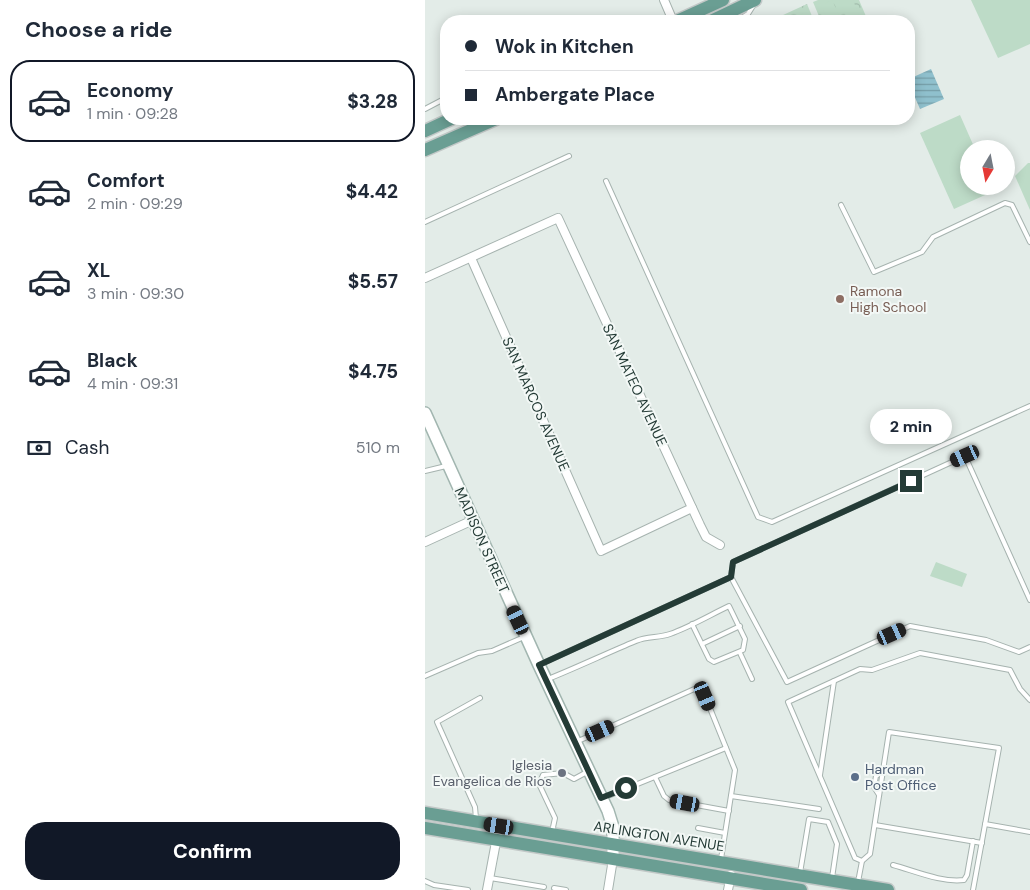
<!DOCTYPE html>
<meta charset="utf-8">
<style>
body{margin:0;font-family:"DM Sans",sans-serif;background:#f2f2f3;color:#1f2937;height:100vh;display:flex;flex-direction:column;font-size:19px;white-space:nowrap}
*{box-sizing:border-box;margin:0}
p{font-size:16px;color:#747a83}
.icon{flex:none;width:28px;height:28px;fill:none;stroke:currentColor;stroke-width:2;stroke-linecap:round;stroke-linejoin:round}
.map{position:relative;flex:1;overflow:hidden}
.drawer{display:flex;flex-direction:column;background:#fff;width:425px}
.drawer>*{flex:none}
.top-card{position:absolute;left:15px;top:15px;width:475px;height:110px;border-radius:20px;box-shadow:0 2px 12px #0003;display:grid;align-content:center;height:110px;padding:0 25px;background:#fff}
.needle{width:32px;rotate:190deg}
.tools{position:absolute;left:535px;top:140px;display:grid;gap:10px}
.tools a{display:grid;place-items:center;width:55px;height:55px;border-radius:50%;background:#fff;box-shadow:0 2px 12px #0003;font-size:25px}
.end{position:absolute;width:22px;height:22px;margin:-11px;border:6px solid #243b36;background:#fff;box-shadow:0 0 0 2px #fff}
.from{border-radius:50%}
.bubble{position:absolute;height:35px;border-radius:18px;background:#fff;box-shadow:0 2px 12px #0003;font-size:16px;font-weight:800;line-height:35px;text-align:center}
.car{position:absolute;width:15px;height:30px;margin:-15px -8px;border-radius:6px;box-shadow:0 0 4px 1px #0007;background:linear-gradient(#222 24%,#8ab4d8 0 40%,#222 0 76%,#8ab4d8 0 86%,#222 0)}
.top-card b{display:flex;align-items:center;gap:18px;height:48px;font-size:19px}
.top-card b+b{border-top:1px solid #e0e1e3}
.top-card i{width:12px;height:12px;background:#1f2937}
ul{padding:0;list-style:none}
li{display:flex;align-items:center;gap:15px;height:82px;margin:0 10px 8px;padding:0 15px;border:2px solid transparent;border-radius:20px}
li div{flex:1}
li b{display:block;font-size:19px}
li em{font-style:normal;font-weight:800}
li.active{border-color:#111827}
li>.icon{width:45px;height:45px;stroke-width:1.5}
h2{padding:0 25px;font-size:22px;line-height:60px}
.pay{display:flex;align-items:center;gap:12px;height:55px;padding:0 25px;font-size:19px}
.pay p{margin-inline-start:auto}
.action{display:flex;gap:10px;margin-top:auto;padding:10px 25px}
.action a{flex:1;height:58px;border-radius:20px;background:#111827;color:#fff;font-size:20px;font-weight:800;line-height:58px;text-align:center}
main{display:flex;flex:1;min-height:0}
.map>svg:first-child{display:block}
</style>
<main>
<section class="drawer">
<h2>Choose a ride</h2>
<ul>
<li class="active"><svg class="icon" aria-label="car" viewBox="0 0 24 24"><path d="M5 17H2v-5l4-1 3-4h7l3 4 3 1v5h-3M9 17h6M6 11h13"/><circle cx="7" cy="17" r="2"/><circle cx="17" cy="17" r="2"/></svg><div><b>Economy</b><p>1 min · 09:28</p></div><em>$3.28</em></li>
<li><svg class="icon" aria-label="car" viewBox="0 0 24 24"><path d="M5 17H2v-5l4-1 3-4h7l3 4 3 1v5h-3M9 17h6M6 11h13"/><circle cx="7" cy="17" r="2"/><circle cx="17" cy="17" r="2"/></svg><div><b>Comfort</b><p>2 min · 09:29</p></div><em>$4.42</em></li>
<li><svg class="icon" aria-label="car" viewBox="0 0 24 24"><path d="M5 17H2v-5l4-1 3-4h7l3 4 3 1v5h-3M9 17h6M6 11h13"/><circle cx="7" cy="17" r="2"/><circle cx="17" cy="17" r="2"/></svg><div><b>XL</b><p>3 min · 09:30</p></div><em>$5.57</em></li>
<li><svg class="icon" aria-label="car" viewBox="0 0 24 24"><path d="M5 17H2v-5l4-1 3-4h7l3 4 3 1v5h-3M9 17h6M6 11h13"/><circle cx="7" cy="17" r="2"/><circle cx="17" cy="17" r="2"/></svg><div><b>Black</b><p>4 min · 09:31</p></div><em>$4.75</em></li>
</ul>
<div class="pay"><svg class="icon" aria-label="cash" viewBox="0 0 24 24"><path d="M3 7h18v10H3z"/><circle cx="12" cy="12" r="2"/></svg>Cash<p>510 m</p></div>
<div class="action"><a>Confirm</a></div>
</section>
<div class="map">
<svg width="605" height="890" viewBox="0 0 605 890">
<defs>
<pattern id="forest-crowns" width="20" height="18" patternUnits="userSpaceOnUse" patternTransform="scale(1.25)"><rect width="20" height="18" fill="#bddbc7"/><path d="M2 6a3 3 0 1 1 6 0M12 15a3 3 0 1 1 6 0" fill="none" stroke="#a2bdac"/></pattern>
<pattern id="water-rules" width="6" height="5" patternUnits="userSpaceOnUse" patternTransform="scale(1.25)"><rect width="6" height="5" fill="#8fc0cd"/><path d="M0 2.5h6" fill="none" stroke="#759da7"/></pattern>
</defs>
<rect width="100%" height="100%" fill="#e3ece8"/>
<g fill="url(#forest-crowns)">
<path d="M393 0H434L443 21H396L388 2Z"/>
<path d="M382 4 389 21H345Z"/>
</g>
<g fill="#bddbc7">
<path d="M407 0 417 21H403L396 5Z"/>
<path d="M414 0H428L435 18 423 21Z"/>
<path d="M546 0H605V44L573 58Z"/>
<path d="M381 12 386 21H372L370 17Z"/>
<path d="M535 115 550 149H544V186H567L569 191 529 209 495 133Z"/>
<path d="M603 163H605V210L590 176Z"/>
<path d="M511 562 542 574 537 587 505 576Z"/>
</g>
<path fill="url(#water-rules)" d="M506 69 519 99 495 109 484 84V79Z"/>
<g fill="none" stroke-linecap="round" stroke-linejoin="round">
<defs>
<g id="lane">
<path d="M312 21 323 14 328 6"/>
<path d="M0 109 21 98"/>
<path d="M181 181 333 517 347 522 605 406"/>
<path d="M416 205 449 272 497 252 508 237 580 203 587 205 605 242"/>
<path d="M0 222 144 156"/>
<path d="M0 471 21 466"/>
<path d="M605 600 540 456 308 562 306 577 362 682 485 626 561 640 594 652 605 647"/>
<path d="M277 644 315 626"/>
<path d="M315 653 327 679"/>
<path d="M116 664 306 577"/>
<path d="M0 676 53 653 67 651 99 637"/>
<path d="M123 679C153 667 182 653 211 641 222 636 234 638 245 634 265 627 285 615 304 606L320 639 318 650 289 662 284 659 267 624"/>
<path d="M151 742 276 686 310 770 296 859"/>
<path d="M395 775 409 681"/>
<path d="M230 777 239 796 244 800 304 811"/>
<path d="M454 795 449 787 451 776 458 771"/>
<path d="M306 796 394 809"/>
<path d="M178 798 301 748"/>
<path d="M51 818 50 807 12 722 55 698"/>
<path d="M560 824 605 832"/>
<path d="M450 825 557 843"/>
<path d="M273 828 300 833"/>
<path d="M127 832 130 818 114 784 118 775 138 773 149 779 162 772"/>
<path d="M437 861 430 858 363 702 435 669 447 670 495 653 585 670 595 689 605 700"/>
<path d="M468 865C490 871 517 883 539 880L542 875 548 841"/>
<path d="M375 873 384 819 403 822 412 844 407 878"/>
<path d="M65 878 119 887"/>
<path d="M0 881 9 885 43 890"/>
<path d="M433 882 437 861 445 854 464 732 574 748 548 890"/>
<path d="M129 888 141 890"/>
</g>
<g id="street">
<path d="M239 0 248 21"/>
<path d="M46 258 176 551 267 508"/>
<path d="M0 278 133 218 275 525 281 537 295 545"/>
<path d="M0 542 48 520"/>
<path d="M62 890 74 826"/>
<path d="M183 890 188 859"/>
<path d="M303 890 306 875"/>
</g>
<path id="secondary" d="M0 413 114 665 183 811 188 827V859"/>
<g id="primary">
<path d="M252 21 298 0"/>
<path d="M286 21 330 0"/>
<path d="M0 131 26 119"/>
<path d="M0 150 71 119"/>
<path d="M0 813 463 890"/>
<path d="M0 828 376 890"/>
</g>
</defs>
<use href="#lane" stroke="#a6b3af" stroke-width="6"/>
<use href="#street" stroke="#a6b3af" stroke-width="10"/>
<use href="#secondary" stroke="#a2b6b0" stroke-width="14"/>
<use href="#primary" stroke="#c2c8c7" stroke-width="15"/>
<use href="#lane" stroke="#fff" stroke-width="4"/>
<use href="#street" stroke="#fff" stroke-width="8"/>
<use href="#secondary" stroke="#fff" stroke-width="11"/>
<use href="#primary" stroke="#6a9e93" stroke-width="12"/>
</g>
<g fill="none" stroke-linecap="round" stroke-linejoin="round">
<path stroke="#243b36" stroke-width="6" d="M201 788 176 798 114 665 306 577 308 562 486 481"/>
</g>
<circle fill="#8d6e63" stroke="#f3f8f6" stroke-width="2" cx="415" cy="299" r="5"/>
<circle fill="#6b7280" stroke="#f3f8f6" stroke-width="2" cx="137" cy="773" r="5"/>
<circle fill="#5c6f8a" stroke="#f3f8f6" stroke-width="2" cx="430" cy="777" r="5"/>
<g text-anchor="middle" stroke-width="4" stroke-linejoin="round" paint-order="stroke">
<g font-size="14" fill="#785e54" stroke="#f3f8f6" text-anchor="start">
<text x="425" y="296">Ramona<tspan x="425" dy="16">High School</tspan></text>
</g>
<g font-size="14" fill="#243b36" stroke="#f3f8f6">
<text transform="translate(210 385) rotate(65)" y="5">SAN MATEO AVENUE</text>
<text transform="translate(111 404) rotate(66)" y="5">SAN MARCOS AVENUE</text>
<text transform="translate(57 540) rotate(66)" y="5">MADISON STREET</text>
<text transform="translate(234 836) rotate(9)" y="5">ARLINGTON AVENUE</text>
</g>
<g font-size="14" fill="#5b616d" stroke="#f3f8f6" text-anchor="end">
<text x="127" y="770">Iglesia<tspan x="127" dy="16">Evangelica de Rios</tspan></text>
</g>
<g font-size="14" fill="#4e5e75" stroke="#f3f8f6" text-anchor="start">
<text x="440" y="774">Hardman<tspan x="440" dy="16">Post Office</tspan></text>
</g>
</g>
</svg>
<div class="tools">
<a><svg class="needle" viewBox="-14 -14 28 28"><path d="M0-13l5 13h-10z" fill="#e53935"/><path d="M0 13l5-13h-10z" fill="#747a83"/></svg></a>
</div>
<i class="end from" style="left:201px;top:788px"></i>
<i class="end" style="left:486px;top:481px"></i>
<div class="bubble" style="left:445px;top:409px;width:82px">2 min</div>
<i class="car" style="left:540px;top:456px;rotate:246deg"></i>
<i class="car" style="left:93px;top:620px;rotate:335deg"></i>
<i class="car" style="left:467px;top:634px;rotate:66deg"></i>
<i class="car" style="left:280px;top:696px;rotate:157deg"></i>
<i class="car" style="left:175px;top:731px;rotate:66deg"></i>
<i class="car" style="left:260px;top:803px;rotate:280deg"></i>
<i class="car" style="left:74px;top:826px;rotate:279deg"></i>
<div class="top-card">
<b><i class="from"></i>Wok in Kitchen</b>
<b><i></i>Ambergate Place</b>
</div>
</div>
</main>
